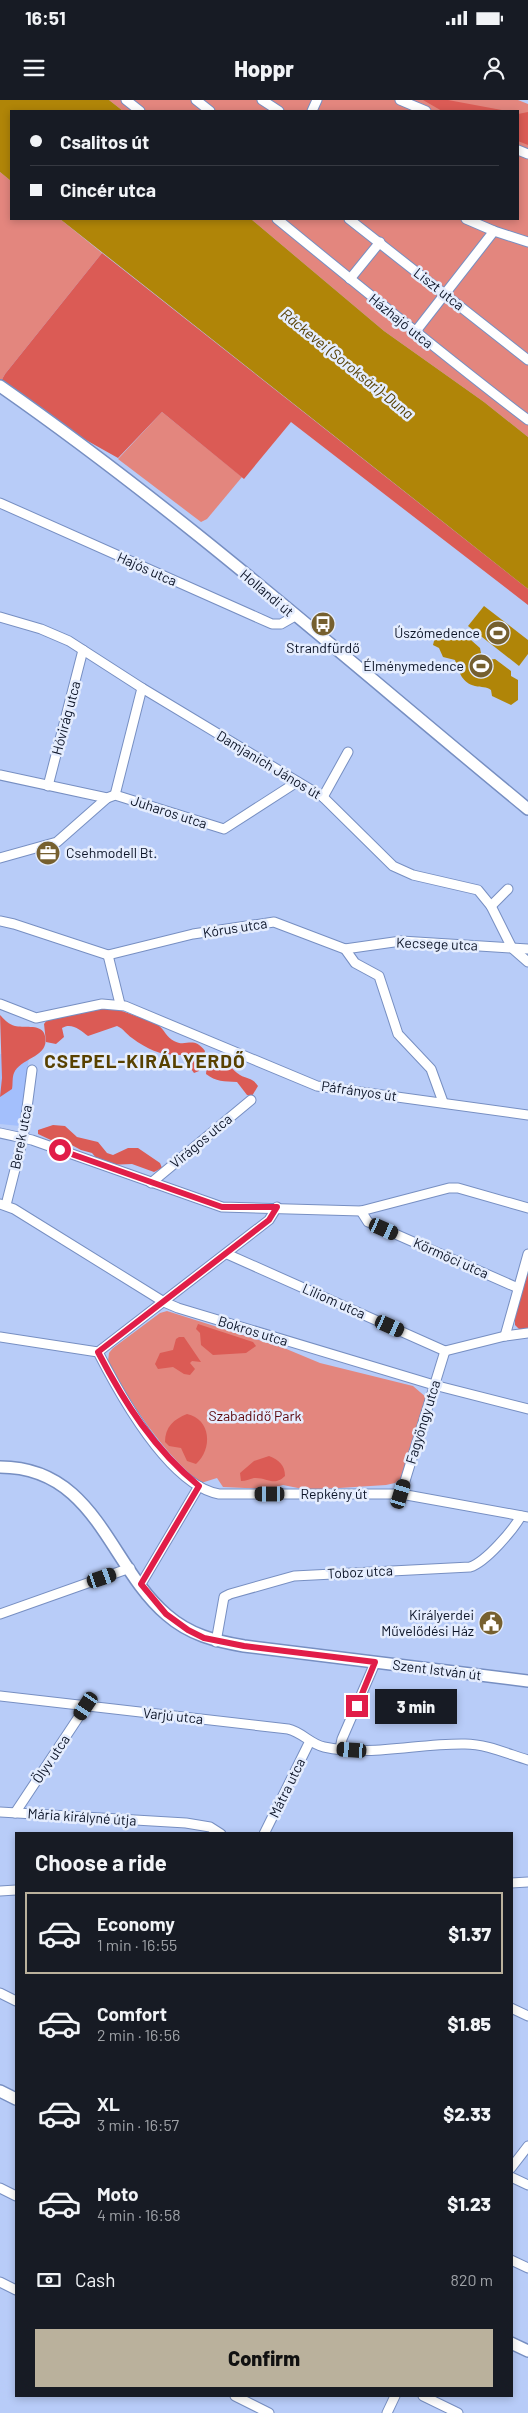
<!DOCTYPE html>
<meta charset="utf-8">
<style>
body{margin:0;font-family:Barlow,sans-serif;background:#242831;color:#f1f3f6;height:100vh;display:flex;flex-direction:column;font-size:19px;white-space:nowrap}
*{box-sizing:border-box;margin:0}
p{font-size:16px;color:#9ea1a6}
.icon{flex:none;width:28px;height:28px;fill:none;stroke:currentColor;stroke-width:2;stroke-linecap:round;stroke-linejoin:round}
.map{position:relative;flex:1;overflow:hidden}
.panel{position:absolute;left:15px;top:1732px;width:498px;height:565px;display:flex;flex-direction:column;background:#171b24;border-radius:0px;box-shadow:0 2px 8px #0003}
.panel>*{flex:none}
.guide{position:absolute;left:10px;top:10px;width:509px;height:110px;border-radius:0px;box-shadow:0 2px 8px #0003;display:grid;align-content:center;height:110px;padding:0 20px;background:#171b24}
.end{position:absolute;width:22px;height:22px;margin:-11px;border:6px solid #e11d48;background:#fff;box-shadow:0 0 0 2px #fff}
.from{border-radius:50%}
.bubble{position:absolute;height:35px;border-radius:0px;background:#171b24;box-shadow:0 2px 8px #0003;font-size:16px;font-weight:800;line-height:35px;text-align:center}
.car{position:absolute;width:15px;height:30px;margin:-15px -8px;border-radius:6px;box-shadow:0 0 4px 1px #0007;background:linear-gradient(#222 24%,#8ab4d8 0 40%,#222 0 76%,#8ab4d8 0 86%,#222 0)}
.guide b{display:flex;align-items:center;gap:18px;height:48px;font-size:19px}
.guide b+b{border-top:1px solid #363941}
.guide i{width:12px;height:12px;background:#f1f3f6}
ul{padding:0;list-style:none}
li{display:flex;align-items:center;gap:15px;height:82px;margin:0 10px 8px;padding:0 10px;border:2px solid transparent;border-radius:0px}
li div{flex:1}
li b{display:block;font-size:19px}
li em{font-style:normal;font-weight:800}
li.on{border-color:#bab19c}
li>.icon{width:45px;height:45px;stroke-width:1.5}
h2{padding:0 20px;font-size:22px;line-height:60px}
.pay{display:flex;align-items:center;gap:12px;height:55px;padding:0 20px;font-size:19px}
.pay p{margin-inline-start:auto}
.button{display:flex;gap:10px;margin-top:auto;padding:10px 20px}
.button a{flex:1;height:58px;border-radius:0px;background:#bab19c;color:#111;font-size:20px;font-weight:800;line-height:58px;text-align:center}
.status{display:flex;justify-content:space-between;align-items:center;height:35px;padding:0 25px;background:#171b24;direction:ltr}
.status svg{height:14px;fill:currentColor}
header{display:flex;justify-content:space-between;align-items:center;height:65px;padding:0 20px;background:#171b24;font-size:22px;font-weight:800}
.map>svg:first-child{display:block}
</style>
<div class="status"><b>16:51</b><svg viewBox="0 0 49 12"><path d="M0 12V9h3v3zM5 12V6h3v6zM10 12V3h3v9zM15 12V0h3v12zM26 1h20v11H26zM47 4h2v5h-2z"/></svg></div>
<header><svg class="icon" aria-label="menu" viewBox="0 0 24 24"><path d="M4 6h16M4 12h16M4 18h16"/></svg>Hoppr<svg class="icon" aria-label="person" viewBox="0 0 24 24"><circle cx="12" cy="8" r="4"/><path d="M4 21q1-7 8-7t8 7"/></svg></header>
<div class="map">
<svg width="528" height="2313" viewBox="0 0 528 2313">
<rect width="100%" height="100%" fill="#b8ccf8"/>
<path fill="#a3bffc" d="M0 954 29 957 20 1026 0 1024Z"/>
<g fill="#e3867e">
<path d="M109 0H518L528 4V337L484 302 384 231 251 119H518V11H123Z"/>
<path d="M0 72 11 81V119H60L102 153 5 274 0 283Z"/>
<path d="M162 312 242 377 207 419 201 422 118 359Z"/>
<path d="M167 1211 284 1248 320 1263 413 1286 427 1298 401 1378 395 1383 386 1385 308 1390 283 1385 268 1389 223 1387 217 1378 201 1383C161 1351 132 1305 108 1261L109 1253 113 1248 160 1213Z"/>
</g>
<g fill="#db5b55">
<path d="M423 0H448L507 11 472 10 442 11Z"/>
<path d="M528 12V45L518 41V14Z"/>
<path d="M102 153 528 489V505L291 322 244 379 162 312 118 358 77 335 0 283 5 274Z"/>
<path d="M96 908C102 910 108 907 115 909 121 910 152 922 158 925 164 929 167 938 174 941 186 948 193 935 205 951L199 971 194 973 189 966 188 959 183 955C162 956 148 950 132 938 126 934 124 929 117 926L88 936C81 930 71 922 62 928L64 937 56 944 46 942 44 924 47 920Z"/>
<path d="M0 915C5 920 8 924 15 926 22 928 40 924 44 933 53 957 21 957 14 973 12 977 13 985 12 989L0 997 2 978Z"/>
<path d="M221 958C229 963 232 970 240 975 247 979 253 978 258 986L252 996 247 995 237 982C224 981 216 982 206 974 206 966 214 960 221 958Z"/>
<path d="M53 1025 65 1026 77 1037 98 1042 107 1053 113 1055 128 1048H138L160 1063 162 1068 154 1072 132 1064 108 1065 98 1060 92 1053 81 1050 64 1041 55 1042 38 1034V1030Z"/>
<path d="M528 1170V1230L519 1229 515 1225V1218Z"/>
<path d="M198 1224 253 1242 256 1246 246 1253 213 1255 201 1245 200 1233 196 1229Z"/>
<path d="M179 1237H184L201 1262 192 1261 190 1263 195 1269 190 1275 184 1274 173 1267 158 1269 155 1264 160 1253 173 1250 176 1239Z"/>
<path d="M187 1314C211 1319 213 1349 196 1364L187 1361 181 1348 169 1346 165 1342C165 1327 174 1319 187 1314Z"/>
<path d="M269 1356C279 1360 285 1365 285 1376 274 1387 267 1377 254 1378 249 1379 246 1381 241 1381L240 1373 254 1361Z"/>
</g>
<g fill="#b08508">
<path d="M0 0H109L123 11H11V81L0 72Z"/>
<path d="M60 119H251L384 231 484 302 528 337V489Z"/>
<path d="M484 506 528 540V554L519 566 468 526Z"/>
<path d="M450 529 463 533 480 548 482 558 487 560 495 559 511 571V576L518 580V600L511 605 492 596 491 590C486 586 482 588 475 586 462 583 459 572 455 560L443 557 439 548 433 545 435 537Z"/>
</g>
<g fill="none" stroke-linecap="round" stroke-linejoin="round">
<defs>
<g id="minor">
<path d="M126 0 140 11"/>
<path d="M196 0 210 11"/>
<path d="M262 0 279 11"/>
<path d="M400 0 426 11"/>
<path d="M312 11 317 0"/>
<path d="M518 50 528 54"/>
<path d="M277 119C360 187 443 255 528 320"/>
<path d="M349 119 528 260"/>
<path d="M466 119 494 131 528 142"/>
<path d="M350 179 380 142"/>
<path d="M416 231 494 131"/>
<path d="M0 403 272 524H281L295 516"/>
<path d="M0 517 41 529 69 541 142 588 323 697 393 766 413 775 478 790 491 806 512 848 528 862"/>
<path d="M0 675 107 698 115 695 224 729 297 682"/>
<path d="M48 686 83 550"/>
<path d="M115 695 142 588"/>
<path d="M323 697 348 652"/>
<path d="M0 758 57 742 107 698"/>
<path d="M491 806 508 789"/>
<path d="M0 821 14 824 108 855 193 834 274 822 345 849 355 863 379 876 398 934 431 969 443 1002"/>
<path d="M345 849 401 841 528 849"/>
<path d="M108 855 120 904"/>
<path d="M0 904 36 918 102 904 125 906 317 986 528 1015"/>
<path d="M0 1033 32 1040 222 1107 361 1111 449 1088H458L528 1108"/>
<path d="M151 1083 251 1000"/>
<path d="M0 1104 14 1109 164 1202 178 1208 434 1285 528 1309"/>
<path d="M6 1105 23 1038 32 970"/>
<path d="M361 1111 368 1122 518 1188"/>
<path d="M227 1154 445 1251 505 1236 528 1233"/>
<path d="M505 1236 528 1154"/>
<path d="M0 1237 98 1252C120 1295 169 1385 219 1394H401L528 1417"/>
<path d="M98 1252 269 1120 277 1107"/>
<path d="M401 1394 445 1251"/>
<path d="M141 1484 199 1386"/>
<path d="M0 1514 130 1468"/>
<path d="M216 1542 224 1497 230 1494 294 1476 470 1467C486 1462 513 1430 521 1416"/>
<path d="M0 1596 288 1629C302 1632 310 1644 324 1647 371 1657 418 1643 465 1644 486 1644 508 1654 528 1660"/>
<path d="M340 1649 342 1639 375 1563"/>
<path d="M0 1712 186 1723 210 1727 221 1734"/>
<path d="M15 1713 86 1606"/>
<path d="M264 1734 310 1641"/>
<path d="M511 1783 528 1782"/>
<path d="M0 1791 16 1790"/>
<path d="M0 1893 16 1901"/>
<path d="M511 1908 528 1916"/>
<path d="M511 2068 528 2046"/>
<path d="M511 2077 528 2085"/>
<path d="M0 2088 16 2096"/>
<path d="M511 2160 528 2168"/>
<path d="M0 2182 16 2190"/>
<path d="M235 2296 269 2313"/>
<path d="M423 2296 458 2313"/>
<path d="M387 2313 395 2296"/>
</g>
<g id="tertiary">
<path d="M0 286C185 415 354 566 528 709"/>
<path d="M0 1367C96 1367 109 1466 167 1515 190 1535 215 1541 244 1546L528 1581"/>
<path d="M0 1991 16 1999"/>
<path d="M511 2243 528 2251"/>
</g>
</defs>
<use href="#minor" stroke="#778fc2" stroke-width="11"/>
<use href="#tertiary" stroke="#778fc2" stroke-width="14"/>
<use href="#minor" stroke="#fff" stroke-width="9"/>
<use href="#tertiary" stroke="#fff" stroke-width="11"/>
</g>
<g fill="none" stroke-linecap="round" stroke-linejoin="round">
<path stroke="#e11d48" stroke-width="6" d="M60 1050 222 1107H277L269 1120 98 1252C125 1304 154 1349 199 1386L141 1484 166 1514 188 1530 204 1538 244 1546 375 1562 357 1606"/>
</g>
<defs>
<symbol id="bus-disc" viewBox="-11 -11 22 22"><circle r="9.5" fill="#76602f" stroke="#e5edfe"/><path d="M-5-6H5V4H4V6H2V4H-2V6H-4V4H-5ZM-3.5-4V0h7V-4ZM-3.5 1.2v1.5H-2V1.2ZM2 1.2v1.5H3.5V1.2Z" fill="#fff"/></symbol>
<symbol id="stadium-disc" viewBox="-11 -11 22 22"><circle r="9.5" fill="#76602f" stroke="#e5edfe"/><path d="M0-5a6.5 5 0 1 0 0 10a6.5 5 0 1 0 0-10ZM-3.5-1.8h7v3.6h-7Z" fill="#fff"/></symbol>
<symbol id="office-disc" viewBox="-11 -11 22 22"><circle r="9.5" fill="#76602f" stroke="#e5edfe"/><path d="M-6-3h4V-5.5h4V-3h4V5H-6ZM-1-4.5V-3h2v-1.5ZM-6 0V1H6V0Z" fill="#fff"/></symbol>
<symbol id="civic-disc" viewBox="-11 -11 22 22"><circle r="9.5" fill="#76602f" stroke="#e5edfe"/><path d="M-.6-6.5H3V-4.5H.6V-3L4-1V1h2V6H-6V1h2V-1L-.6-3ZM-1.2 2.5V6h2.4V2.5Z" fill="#fff"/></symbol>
</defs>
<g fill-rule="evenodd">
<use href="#bus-disc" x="309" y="510" width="28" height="28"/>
<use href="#stadium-disc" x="484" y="519" width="28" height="28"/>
<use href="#stadium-disc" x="467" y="552" width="28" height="28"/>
<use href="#office-disc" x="34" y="739" width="28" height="28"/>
<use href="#civic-disc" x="477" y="1509" width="28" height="28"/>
</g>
<g text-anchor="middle" stroke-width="5" stroke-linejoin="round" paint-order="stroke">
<g font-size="14" fill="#0c1427" stroke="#e5edfe">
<text transform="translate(439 189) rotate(38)" y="5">Liszt utca</text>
<text transform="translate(401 221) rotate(39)" y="5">Házhajó utca</text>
<text transform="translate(147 469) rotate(24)" y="5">Hajós utca</text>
<text transform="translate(267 493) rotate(40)" y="5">Hollandi út</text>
<text transform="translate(66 618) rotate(-75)" y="5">Hóvirág utca</text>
<text transform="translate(269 665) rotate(31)" y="5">Damjanich János út</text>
<text transform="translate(169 712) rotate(18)" y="5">Juharos utca</text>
<text transform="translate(235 828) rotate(-9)" y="5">Kórus utca</text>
<text transform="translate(437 844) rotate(2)" y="5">Kecsege utca</text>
<text transform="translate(359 991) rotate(8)" y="5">Páfrányos út</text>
<text transform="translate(21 1037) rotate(-79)" y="5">Berek utca</text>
<text transform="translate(201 1041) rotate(-40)" y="5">Virágos utca</text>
<text transform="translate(451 1158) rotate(24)" y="5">Körmöci utca</text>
<text transform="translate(334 1201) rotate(24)" y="5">Liliom utca</text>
<text transform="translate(253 1231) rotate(17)" y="5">Bokros utca</text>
<text transform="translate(423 1322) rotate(-73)" y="5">Fagyöngy utca</text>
<text x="334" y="1399">Repkény út</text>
<text transform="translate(360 1472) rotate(-3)" y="5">Toboz utca</text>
<text transform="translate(437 1570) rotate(7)" y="5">Szent István út</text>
<text transform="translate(173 1616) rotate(6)" y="5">Varjú utca</text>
<text transform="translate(51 1659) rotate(-56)" y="5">Ölyv utca</text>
<text transform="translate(287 1688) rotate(-64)" y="5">Mátra utca</text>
<text transform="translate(82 1717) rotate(4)" y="5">Mária királyné útja</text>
</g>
<g font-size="14" fill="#0c1427" stroke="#e5edfe" text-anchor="end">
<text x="480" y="538">Úszómedence</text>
<text x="323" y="553" text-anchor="middle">Strandfürdő</text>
<text x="464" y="571">Élménymedence</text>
<text x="66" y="758" text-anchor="start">Csehmodell Bt.</text>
<text x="474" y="1520">Királyerdei<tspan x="474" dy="16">Művelődési Ház</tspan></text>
</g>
<g font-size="14" fill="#5b060b" stroke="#e5edfe">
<text x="255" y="1321">Szabadidő Park</text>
</g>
<g font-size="15" font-style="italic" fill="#553f02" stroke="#e5edfe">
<text transform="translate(347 264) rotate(39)" y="5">Ráckevei (Soroksári)-Duna</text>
</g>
<g font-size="19" font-weight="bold" letter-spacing="1" fill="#584100" stroke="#e5edfe">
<text x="145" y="968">CSEPEL-KIRÁLYERDŐ</text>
</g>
</g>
</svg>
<i class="end from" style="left:60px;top:1050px"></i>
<i class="end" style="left:357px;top:1606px"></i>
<div class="bubble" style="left:375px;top:1589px;width:82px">3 min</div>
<i class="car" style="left:384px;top:1129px;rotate:114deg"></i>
<i class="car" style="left:390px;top:1226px;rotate:114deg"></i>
<i class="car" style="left:270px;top:1394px;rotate:270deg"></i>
<i class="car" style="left:401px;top:1394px;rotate:17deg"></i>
<i class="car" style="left:102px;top:1478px;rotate:71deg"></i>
<i class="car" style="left:86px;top:1606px;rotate:214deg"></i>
<i class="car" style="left:352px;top:1650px;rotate:274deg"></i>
<div class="guide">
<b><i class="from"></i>Csalitos út</b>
<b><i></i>Cincér utca</b>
</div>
<section class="panel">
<h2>Choose a ride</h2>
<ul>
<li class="on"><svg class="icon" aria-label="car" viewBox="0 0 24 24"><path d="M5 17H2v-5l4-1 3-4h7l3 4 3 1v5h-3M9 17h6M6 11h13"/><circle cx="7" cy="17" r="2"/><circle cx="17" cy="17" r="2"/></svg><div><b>Economy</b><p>1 min · 16:55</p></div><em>$1.37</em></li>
<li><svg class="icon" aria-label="car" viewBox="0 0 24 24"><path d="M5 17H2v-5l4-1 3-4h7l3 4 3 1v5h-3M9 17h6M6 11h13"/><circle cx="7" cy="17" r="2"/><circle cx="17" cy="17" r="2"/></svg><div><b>Comfort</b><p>2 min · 16:56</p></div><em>$1.85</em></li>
<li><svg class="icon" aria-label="car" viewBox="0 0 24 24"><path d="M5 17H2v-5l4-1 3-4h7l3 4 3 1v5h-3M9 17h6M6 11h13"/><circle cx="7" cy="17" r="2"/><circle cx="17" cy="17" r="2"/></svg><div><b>XL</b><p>3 min · 16:57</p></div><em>$2.33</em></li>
<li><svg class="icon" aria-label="car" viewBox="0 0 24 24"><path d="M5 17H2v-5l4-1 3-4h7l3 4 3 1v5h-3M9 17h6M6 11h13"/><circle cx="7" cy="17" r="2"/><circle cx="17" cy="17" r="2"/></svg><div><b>Moto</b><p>4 min · 16:58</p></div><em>$1.23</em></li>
</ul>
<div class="pay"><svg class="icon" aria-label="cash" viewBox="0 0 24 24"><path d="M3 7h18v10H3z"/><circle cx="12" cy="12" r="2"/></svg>Cash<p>820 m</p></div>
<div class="button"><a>Confirm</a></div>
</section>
</div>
